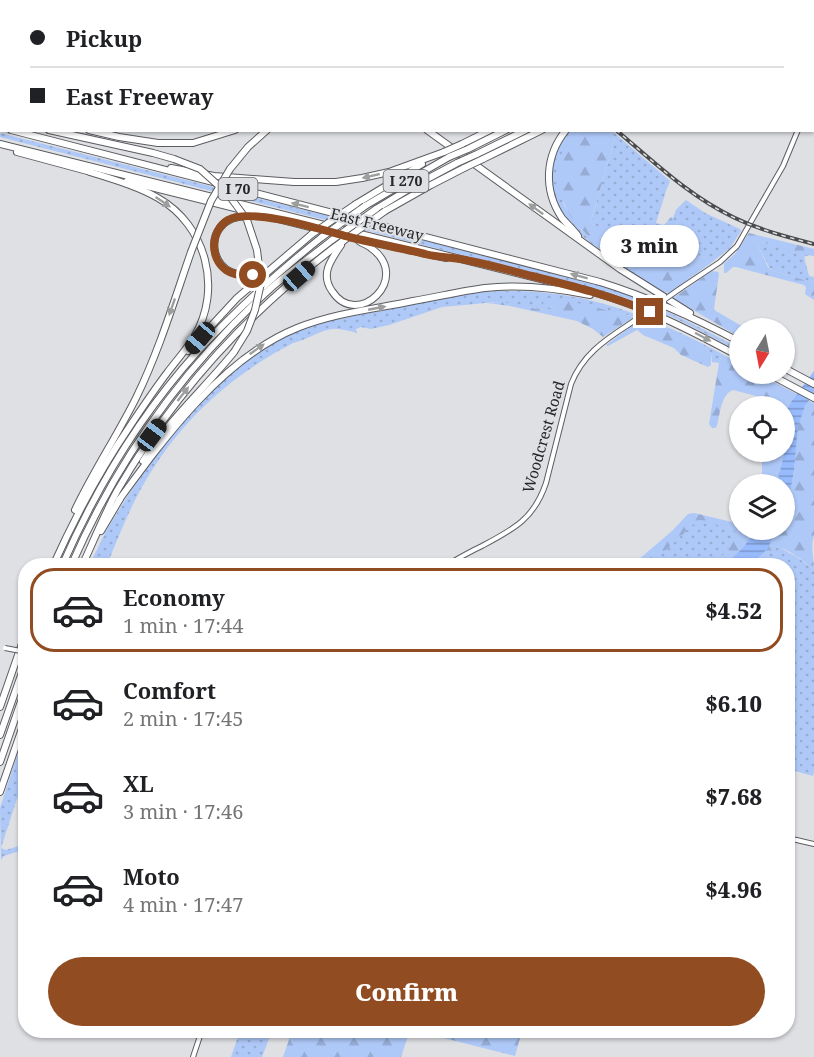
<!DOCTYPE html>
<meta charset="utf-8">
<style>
body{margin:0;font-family:"Noto Serif",serif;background:#f2f2f2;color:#202124;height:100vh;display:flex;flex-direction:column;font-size:22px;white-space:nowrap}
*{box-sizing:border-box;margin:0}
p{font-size:20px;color:#757577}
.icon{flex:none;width:33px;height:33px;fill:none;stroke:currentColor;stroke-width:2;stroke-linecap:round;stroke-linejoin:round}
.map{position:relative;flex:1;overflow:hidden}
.panel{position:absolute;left:18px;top:558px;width:777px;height:480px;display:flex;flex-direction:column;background:#fff;border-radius:24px;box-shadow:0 2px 4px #0004}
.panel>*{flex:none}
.banner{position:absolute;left:0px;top:0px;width:814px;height:132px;box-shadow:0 2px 4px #0004;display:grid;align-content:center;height:132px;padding:0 30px;background:#fff}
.needle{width:39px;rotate:190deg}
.buttons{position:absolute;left:729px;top:318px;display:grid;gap:12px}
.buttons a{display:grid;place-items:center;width:66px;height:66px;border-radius:50%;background:#fff;box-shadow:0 2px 4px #0004;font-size:30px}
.end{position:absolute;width:27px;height:27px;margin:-14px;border:8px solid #914c22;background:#fff;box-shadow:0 0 0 3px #fff}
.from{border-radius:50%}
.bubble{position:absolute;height:42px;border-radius:21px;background:#fff;box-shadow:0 2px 4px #0004;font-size:20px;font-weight:800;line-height:42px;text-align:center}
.car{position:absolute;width:18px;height:36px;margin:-18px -9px;border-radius:8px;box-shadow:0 0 4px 2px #0007;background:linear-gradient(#222 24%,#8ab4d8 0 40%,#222 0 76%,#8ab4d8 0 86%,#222 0)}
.banner b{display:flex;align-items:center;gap:21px;height:57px;font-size:22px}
.banner b+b{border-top:2px solid #e0e0e0}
.banner i{width:15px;height:15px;background:#202124}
ul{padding:10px 0 0;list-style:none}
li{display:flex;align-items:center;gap:18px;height:84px;margin:0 12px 9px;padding:0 18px;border:3px solid transparent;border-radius:24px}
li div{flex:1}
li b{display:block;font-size:22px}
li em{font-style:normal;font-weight:800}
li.on{border-color:#914c22}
li>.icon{width:54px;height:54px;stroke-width:1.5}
.button{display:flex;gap:12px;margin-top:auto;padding:12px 30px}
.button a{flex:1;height:69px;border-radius:36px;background:#914c22;color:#fff;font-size:24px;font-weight:800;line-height:69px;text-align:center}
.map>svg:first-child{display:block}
</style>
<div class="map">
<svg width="814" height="1057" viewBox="0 0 814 1057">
<defs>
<pattern id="green-dots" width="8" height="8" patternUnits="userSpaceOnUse" patternTransform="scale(1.5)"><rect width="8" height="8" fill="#aec8f7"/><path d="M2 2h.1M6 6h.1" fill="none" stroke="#96acd4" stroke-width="1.8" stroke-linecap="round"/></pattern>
<pattern id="forest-firs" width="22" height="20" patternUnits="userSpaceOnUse" patternTransform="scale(1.5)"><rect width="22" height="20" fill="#aec8f7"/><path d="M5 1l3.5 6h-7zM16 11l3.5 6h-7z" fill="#96acd4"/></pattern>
<pattern id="water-rules" width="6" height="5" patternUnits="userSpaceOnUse" patternTransform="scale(1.5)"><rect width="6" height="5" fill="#97bbfd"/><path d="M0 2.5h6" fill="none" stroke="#7b98cd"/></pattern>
</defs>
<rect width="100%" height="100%" fill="#dee0e4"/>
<g fill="url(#green-dots)">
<path d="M569 131H582L577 135 560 159 558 180 564 205 581 230 666 293H669L667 294C646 283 628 270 609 256 598 248 586 240 576 230 546 201 543 163 569 131Z"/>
<path d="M608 131H612L670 181 666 191 656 223 664 225 661 231 662 234 673 239 670 243C644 246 616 235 592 224L591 221 615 138Z"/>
<path d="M0 133 600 285C649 301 694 324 739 348V352C697 328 654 306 607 292L0 137Z"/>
<path d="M686 200 705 213 740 229 741 231 730 248 711 263 707 258 683 251 687 233 678 222 672 229 670 228C672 223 673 216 676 210 679 206 683 203 686 200Z"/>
<path d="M761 242 809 255 804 257 809 276 814 277V283L774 271 769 267 758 246Z"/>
<path d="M501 291C516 291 532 291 547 293 609 299 668 325 722 354L719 363 712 362 711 353C701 345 689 340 678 335 662 327 644 319 627 315 600 308 571 308 544 305L554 307 555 308 551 310 532 308 495 302 465 305 442 307 389 325 371 329 361 327 356 329 357 333C349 331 340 328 332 329 318 331 307 340 293 343 224 379 172 429 136 498 125 520 116 543 107 565L89 566 107 529 127 497 161 448 219 383 272 341 319 323 450 297 482 292Z"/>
<path d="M692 514C730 529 783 542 814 570V771L813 776 788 769V566H634Z"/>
<path d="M25 732V774L1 848 6 850 25 844V849L4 856 1 860 0 808Z"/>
<path d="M240 1031H272L262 1057H231Z"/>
</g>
<g fill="url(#forest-firs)">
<path d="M582 131H608L615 138 592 217 591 221 592 224C608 231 657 250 672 241L673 239 661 233 664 225 671 217 673 218 674 221 670 227V229H672L678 222H680C690 234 685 237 683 251L707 258 710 259 711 263 669 293C651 289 635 269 620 258 608 249 594 242 583 231 564 213 549 175 563 151 568 143 576 136 582 131Z"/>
<path d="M749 233 814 249V256L801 254 761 242 758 246 768 267 774 271 814 283V300L805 294 806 287 804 285 736 267H733L726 273H724V263L735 254Z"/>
<path d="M712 271 718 272 719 274 714 309 716 311 745 328H740L739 337 673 298Z"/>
<path d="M549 298 577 303 634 317 603 337 593 329 577 321 510 306 487 303C495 302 503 302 511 303 525 306 541 312 555 308L554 307 544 305 543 303 545 299Z"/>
<path d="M641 319C662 326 694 339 711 353V365L708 367 681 355 674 348 643 335 637 330 608 346 606 345Z"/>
<path d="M722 354 739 363 740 374H758L797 394C780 414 787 424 785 448 784 460 780 473 777 484H760L762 472V452H784V406H775V401L733 390C721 394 720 414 717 426L715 428H712L709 424 719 363Z"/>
<path d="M809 401 814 403V536C810 547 814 558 814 570 807 564 785 546 777 548 770 550 764 560 760 565L751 566 768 548 776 530H784L785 510 789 500 794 470 797 426 805 406Z"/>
<path d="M694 513 732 522 739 520 740 530H756L743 548 725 565H712C722 556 733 547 736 533L734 530 701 520H698L650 565 631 566 672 531 688 514Z"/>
<path d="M292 1031V1030L415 1031 409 1033 401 1057H283Z"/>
<path d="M416 1031H522L515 1056Z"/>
</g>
<g fill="url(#water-rules)">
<path d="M814 371V394L805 406 798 426 794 470 789 500 785 510 784 484H777L785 450V413L791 402Z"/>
<path d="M756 530H776L768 548 751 565H725L743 548Z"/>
</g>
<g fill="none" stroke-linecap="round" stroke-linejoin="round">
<defs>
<g id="tertiary">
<path d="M813 93 814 91"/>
<path d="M681 288 720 262 737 246 783 166 798 130"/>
<path d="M445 566C457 559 469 552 482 546 514 529 534 519 546 483L571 384C582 356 603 341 628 325"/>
<path d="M193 1057 202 1030"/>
</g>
<path id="secondary" d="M788 838 814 844"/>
<g id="motorway">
<path d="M772 2 775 0"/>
<path d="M800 2 803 0"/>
<path d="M0 116H2"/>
<path d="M0 128H2"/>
<path d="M11 130 600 282C648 297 695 318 740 342"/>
<path d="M49 130 153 153 174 159"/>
<path d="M89 130 119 137 158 143H193L235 130"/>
<path d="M427 130 620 269 690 313"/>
<path d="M566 130C545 156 543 190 562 218 567 224 573 229 578 236"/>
<path d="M0 144 593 292C645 307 692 331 740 357"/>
<path d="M462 144 490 130"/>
<path d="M468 149 506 130"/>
<path d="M17 152 91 172"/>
<path d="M477 154 526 130"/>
<path d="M483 159 542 130"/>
<path d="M171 168 214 176 294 182H336L362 178 389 172 444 152"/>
<path d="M230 169 248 147 267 130"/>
<path d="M127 181 350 237 446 258"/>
<path d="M356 204 422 164"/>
<path d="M365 206 409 180 449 157"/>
<path d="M376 209 414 186 457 163"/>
<path d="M385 211 431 185 464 168"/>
<path d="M248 216C194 216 209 293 263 271"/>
<path d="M341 245C331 260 320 274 332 291 357 330 413 278 371 248 368 245 363 244 359 241"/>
<path d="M188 351 237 298 312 234"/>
<path d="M784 368 814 384"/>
<path d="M769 374 814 398"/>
<path d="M143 461C168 421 204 389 234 352"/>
<path d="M119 500C165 437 223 358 297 328 334 313 375 309 413 301 437 297 461 291 485 288 520 284 556 288 590 295"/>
<path d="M75 510C93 472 117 436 136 398 159 351 174 301 191 252"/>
<path d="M101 531 120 499"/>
<path d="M53 566C75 517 100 470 130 426 142 408 154 390 167 373 176 361 186 350 194 337 223 289 206 225 158 198 137 186 112 179 90 172"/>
<path d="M62 566C96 488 141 414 198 351 236 310 278 272 322 237"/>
<path d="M71 566C117 460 185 366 271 288 291 271 312 256 332 240"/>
<path d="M82 566C94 540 104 515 117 491 174 393 252 308 343 241"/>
<path d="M0 707 26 632"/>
<path d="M0 735 26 661"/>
<path d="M0 762 26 687"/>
<path d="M0 792 26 717"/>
</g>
</defs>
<use href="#tertiary" stroke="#5c5d61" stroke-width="6"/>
<use href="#secondary" stroke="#5c5d61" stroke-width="6"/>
<use href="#motorway" stroke="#5c5d61" stroke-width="8"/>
<use href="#tertiary" stroke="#fff" stroke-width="4"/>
<use href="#secondary" stroke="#fff" stroke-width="4"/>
<use href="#motorway" stroke="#fff" stroke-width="6"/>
<defs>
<g id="rail">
<path d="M466 0 468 2"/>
<path d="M616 130C654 162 690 197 735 218 760 230 787 237 814 244"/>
</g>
</defs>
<use href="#rail" stroke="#4a4b4d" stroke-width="4"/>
<use href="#rail" stroke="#dee0e4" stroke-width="1.5" stroke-dasharray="4.5" stroke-linecap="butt"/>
<defs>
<path id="tertiary-bridge" d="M628 325 681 288"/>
<path id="secondary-bridge" d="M5 648 26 652"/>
<g id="motorway-bridge">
<path d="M444 152 462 144"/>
<path d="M449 157 468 149"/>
<path d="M174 159 200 169 228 194 247 220 257 250 261 283 255 310 247 331 234 352"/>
<path d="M457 163 477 154"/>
<path d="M464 168 483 159"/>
<path d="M312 234 356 204"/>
<path d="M322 237 365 206"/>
<path d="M332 240 376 209"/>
<path d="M343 241 385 211"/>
<path d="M191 252 211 201 230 169"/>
</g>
</defs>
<use href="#tertiary-bridge" stroke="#5c5d61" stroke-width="6" stroke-linecap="butt"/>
<use href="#secondary-bridge" stroke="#5c5d61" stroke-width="6" stroke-linecap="butt"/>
<use href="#motorway-bridge" stroke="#5c5d61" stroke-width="8" stroke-linecap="butt"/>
<use href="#tertiary-bridge" stroke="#fff" stroke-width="4"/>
<use href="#secondary-bridge" stroke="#fff" stroke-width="4"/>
<use href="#motorway-bridge" stroke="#fff" stroke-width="6"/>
</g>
<defs><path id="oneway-solid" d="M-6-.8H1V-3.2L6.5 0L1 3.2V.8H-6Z" transform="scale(1.5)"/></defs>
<g fill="#9d9e9e">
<use href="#oneway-solid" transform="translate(371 176) rotate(167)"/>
<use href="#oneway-solid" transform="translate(163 202) rotate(34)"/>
<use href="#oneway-solid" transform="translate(300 205) rotate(-166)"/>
<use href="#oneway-solid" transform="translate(536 209) rotate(-144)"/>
<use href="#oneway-solid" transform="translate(579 276) rotate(-165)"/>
<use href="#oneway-solid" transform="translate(172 307) rotate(109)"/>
<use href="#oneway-solid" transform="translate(377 308) rotate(-11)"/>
<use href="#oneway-solid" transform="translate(703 337) rotate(28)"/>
<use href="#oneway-solid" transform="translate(257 349) rotate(-35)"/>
<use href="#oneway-solid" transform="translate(183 394) rotate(-52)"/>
</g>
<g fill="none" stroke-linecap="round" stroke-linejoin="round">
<path stroke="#914c22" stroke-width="8" d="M253 275C243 276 234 275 226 270 209 258 211 230 228 220 251 207 323 230 349 237 374 243 400 248 425 254 440 258 455 257 470 261 491 265 512 271 532 276 572 286 612 296 650 312"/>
</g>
<g text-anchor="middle" stroke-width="4.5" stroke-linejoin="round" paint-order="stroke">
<g fill="#dee0e4" stroke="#5d5e60" stroke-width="1.5">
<rect x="383.5" y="170" width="45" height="22" rx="4.5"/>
<rect x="218.5" y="178" width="39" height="22" rx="4.5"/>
</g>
<g font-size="14" font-weight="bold" fill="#262728">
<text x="406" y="186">I 270</text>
<text x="238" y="194">I 70</text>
</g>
<g font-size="15" fill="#262728" stroke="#dee0e4">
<text transform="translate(377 225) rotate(14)" y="5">East Freeway</text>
<text transform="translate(544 437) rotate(-74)" y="5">Woodcrest Road</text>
</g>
</g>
</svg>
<div class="buttons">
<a><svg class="needle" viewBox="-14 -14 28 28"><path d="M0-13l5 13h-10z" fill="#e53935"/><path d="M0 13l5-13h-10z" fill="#757577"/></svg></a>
<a><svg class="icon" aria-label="locate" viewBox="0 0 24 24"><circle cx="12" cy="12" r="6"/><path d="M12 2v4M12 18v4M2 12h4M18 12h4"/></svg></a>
<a><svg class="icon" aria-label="layers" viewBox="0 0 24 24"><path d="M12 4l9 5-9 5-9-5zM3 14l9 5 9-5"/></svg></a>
</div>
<i class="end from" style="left:253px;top:275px"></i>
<i class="end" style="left:650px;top:312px"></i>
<div class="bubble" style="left:600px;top:225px;width:99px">3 min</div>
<i class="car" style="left:299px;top:276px;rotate:49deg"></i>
<i class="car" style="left:200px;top:338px;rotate:220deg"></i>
<i class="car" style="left:152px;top:435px;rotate:37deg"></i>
<div class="banner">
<b><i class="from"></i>Pickup</b>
<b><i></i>East Freeway</b>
</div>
<section class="panel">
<ul>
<li class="on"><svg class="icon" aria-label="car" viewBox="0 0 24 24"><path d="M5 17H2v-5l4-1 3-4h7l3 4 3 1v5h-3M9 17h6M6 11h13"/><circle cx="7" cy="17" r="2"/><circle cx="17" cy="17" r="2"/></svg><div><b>Economy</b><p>1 min · 17:44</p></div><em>$4.52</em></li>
<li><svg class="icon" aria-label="car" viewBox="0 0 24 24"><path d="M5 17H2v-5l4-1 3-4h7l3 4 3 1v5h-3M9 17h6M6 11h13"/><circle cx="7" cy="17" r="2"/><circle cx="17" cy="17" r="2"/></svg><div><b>Comfort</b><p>2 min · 17:45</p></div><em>$6.10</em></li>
<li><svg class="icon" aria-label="car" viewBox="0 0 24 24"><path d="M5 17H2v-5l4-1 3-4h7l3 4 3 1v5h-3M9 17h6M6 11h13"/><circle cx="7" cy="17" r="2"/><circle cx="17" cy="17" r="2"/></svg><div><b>XL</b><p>3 min · 17:46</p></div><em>$7.68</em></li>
<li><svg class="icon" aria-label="car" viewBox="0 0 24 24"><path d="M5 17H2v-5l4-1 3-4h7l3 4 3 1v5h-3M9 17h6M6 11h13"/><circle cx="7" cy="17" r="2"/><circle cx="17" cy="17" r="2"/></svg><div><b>Moto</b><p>4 min · 17:47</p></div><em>$4.96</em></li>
</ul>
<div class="button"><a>Confirm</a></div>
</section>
</div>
